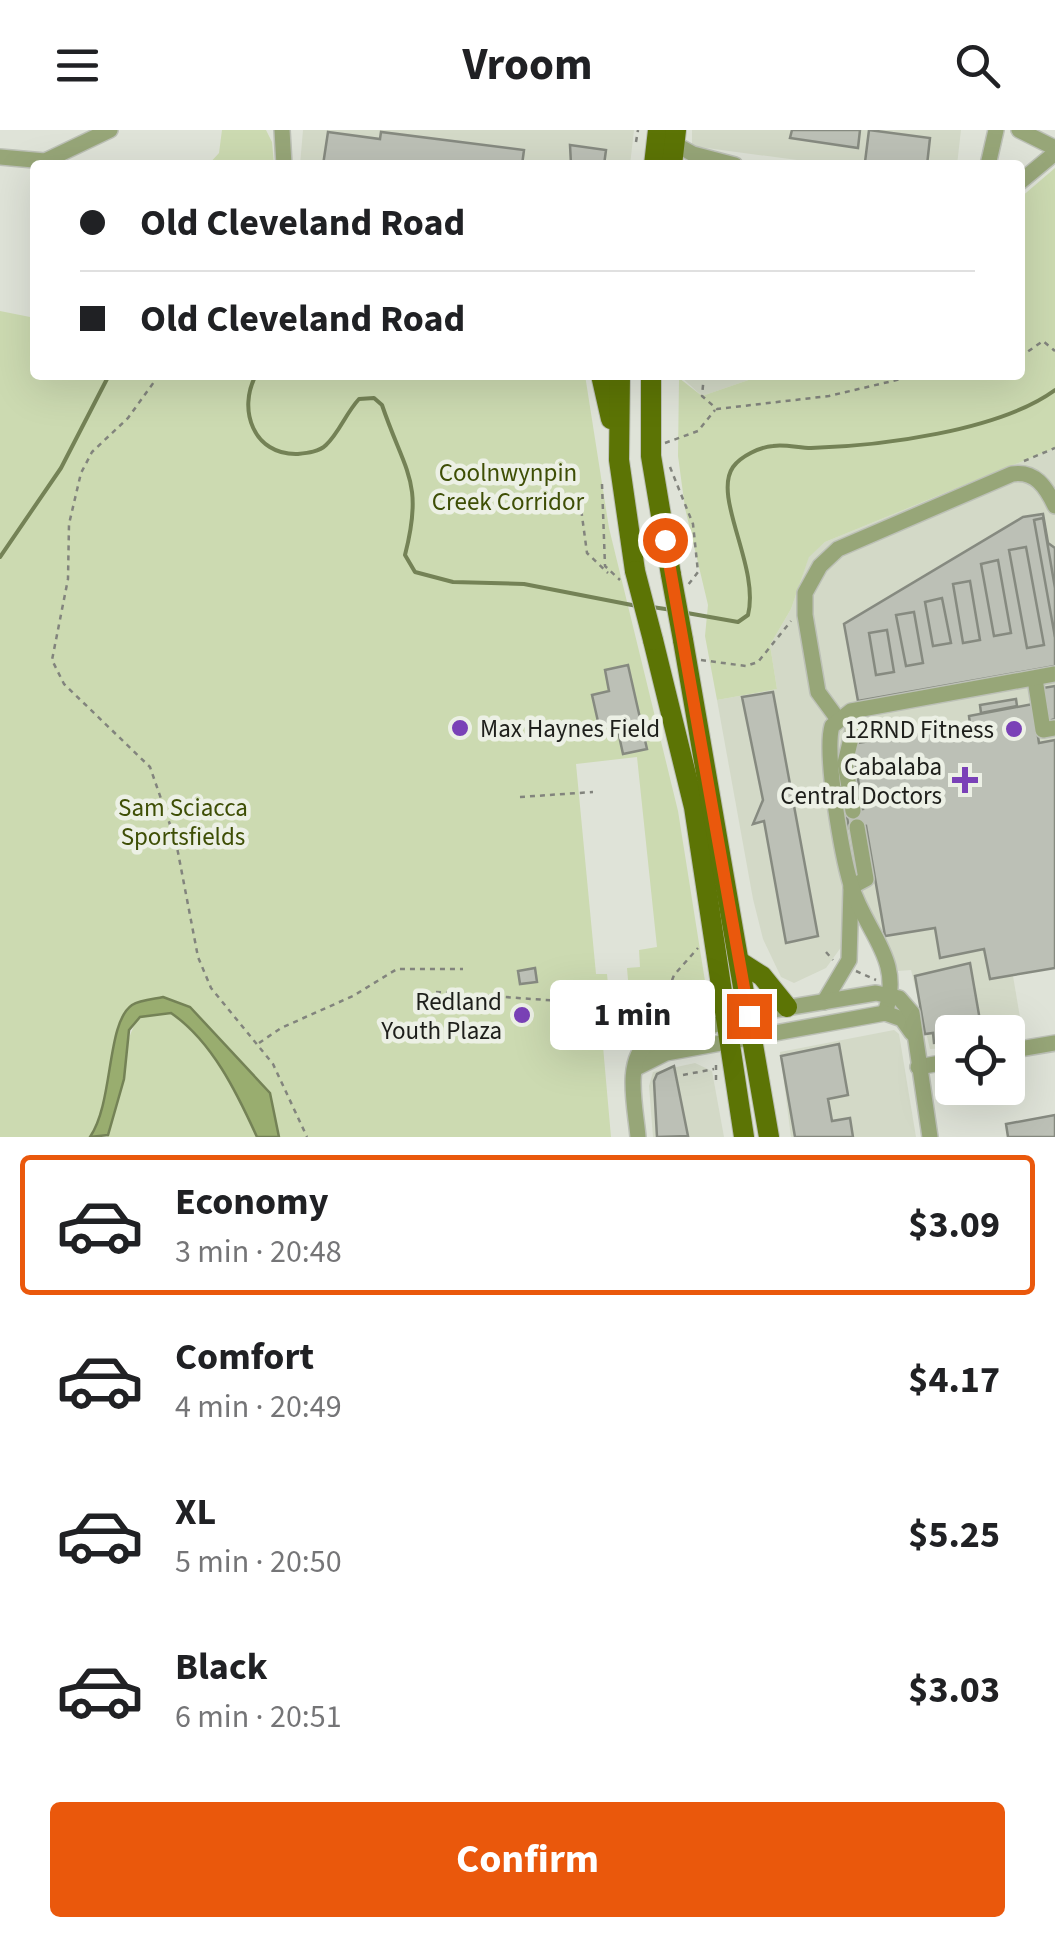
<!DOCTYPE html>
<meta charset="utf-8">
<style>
body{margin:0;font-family:"Source Sans 3",sans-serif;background:#f6f6f6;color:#202124;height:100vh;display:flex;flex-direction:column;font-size:38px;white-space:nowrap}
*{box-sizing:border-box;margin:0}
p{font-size:32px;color:#757577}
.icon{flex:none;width:55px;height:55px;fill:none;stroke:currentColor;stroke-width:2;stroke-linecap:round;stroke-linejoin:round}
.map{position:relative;height:1007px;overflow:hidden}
.panel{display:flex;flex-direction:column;background:#fff;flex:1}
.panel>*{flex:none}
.hud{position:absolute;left:30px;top:30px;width:995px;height:220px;border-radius:10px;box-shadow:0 10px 40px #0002;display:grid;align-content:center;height:220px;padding:0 50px;background:#fff}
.fabs{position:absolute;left:935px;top:885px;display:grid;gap:20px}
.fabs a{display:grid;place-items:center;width:90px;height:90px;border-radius:10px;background:#fff;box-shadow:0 10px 40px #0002;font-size:50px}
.end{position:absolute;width:45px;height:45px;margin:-22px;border:12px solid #ea580c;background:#fff;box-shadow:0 0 0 5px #fff}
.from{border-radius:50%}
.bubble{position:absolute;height:70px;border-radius:10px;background:#fff;box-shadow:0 10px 40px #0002;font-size:32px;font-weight:700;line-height:70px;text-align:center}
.hud b{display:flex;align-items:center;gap:35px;height:95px;font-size:38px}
.hud b+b{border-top:2px solid #e0e0e0}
.hud i{width:25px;height:25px;background:#202124}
ul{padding:18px 0 0;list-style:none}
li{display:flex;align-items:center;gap:30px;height:140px;margin:0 20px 15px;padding:0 30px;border:5px solid transparent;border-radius:10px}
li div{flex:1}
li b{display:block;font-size:38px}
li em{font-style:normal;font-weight:700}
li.selected{border-color:#ea580c}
li>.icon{width:90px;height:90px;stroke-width:1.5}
.primary-button{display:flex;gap:20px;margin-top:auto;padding:20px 50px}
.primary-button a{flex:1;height:115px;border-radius:10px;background:#ea580c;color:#fff;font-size:40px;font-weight:700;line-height:115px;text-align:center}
header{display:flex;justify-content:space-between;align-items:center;height:130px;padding:0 50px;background:#fff;font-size:45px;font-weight:700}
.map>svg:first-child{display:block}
</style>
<header><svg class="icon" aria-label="menu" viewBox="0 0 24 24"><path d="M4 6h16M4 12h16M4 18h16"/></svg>Vroom<svg class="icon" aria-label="search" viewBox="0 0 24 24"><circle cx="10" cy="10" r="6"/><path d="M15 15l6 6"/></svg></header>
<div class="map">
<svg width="1055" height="1007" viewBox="0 0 1055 1007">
<rect width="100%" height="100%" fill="#dfe3d8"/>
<g fill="#d3d9c7">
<path d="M303 0H634L630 35H300Z"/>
<path d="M692 0H961L957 35H834L692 16Z"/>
<path d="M679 245H763L702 266Z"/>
<path d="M1055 318V838L1013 846 1023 905 952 902V918L930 919 911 840 898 841 860 764 843 746 842 816 826 838 794 853 781 847 763 809 753 769 717 570 777 559 770 515 791 479 809 426 825 412Z"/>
<path d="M894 900 899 904 916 1007H791L780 922Z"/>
<path d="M695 933 712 941 724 1007H653L649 956 653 942Z"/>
</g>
<g fill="#ccdab1" fill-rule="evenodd">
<path d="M222 0H266L272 12 274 35H208L219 23Z"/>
<path d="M1055 38V318L825 412 809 427 791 479 770 515 777 559 717 570 705 506 708 475 685 378 678 326 679 248 702 266 763 245H1020V68Z"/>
<path d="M0 181 35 188V245H585L609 398 678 681 711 889 602 905 611 1007H270L241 948 170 876 137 881 121 898 120 946 97 1007H0ZM628 535 646 619 623 624 616 592 599 595 609 561 605 540ZM637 627 657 817 639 820 640 837 627 838 631 885 611 886 607 844H596L576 634Z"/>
<path d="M171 883C212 912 236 962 257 1007H107C122 973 120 909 140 887Z"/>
</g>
<path fill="#99ad6f" stroke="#748256" stroke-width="2.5" d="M163 867 190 877 270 963 279 1007H257C237 963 212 911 171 883L140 887 129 900 124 949 108 1005 90 1007C114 972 106 893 132 875 140 870 154 869 163 867Z"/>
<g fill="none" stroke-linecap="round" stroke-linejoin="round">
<g stroke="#748256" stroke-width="4">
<path d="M256 245C237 280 254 325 297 324 307 323 319 322 326 315 339 303 346 283 359 269L374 268 382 275C405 343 424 351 405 425L415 442 453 452 524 454 637 476"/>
<path d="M0 427 61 338 109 245"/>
<path d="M652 477 672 480"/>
<path d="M687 483 738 492 748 485C760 437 712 367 733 337 741 326 760 317 773 316 785 314 799 318 811 318 880 316 999 301 1055 260"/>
</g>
</g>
<g fill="#bcc0b6" stroke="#868a80" stroke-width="2.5">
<path d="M792 0H860L858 18 790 8Z"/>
<path d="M869 0 930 8 927 35 865 32Z"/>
<path d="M328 2 380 9 381 2 524 20 522 35H323Z"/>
<path d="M570 15 606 20 604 35 571 34Z"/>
<path d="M1043 384 1048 413 1055 418V536L858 571 844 494 1023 387Z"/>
<path d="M1043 388 1055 458V507L1034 390Z"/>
<path d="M1026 417 1044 515 1027 518 1009 420Z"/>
<path d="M998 430 1011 503 994 506 981 434Z"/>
<path d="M970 451 980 510 963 513 953 454Z"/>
<path d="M942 468 951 513 933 516 925 472Z"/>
<path d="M914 482 923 533 906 536 896 485Z"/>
<path d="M887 500 894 542 876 545 869 503Z"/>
<path d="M628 535 647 619 623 624 616 592 599 596 592 565 609 561 605 540Z"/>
<path d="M1055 556V589L1049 591 1043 558Z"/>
<path d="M773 562 818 806 786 813 764 691 753 694 763 670 742 567Z"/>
<path d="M1016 569 1017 576 981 583 980 575Z"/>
<path d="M1033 574 1039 613 1055 610V838L990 849 984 819 940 828 935 798 885 806 866 696 849 698 846 682 863 679 852 614 970 594 969 586Z"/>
<path d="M970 833 982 902H952V917L946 918 945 912 934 913 933 903 925 904 915 846Z"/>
<path d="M535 838 537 852 520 854 518 841Z"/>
<path d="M839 914 848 965 828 969 832 991 850 988 853 1007H795L781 926Z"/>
<path d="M674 936 688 1006 657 1007 654 951 657 944Z"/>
<path d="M1055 985V1007H1008L1006 994Z"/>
</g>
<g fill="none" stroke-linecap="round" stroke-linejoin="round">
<defs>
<g id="minor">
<path d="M282 0 284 35"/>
<path d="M1019 0 1055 18"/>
<path d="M675 14 693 24 735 35"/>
<path d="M0 27 45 31 110 0"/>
<path d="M988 35 996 0"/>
<path d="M1020 52 1055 23"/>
<path d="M1035 549 1043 600 1055 598"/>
<path d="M837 588 818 562 805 485V463L820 436 838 419 1012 344C1035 340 1046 357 1055 376"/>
<path d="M853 600 845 633 853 681"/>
<path d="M851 757 866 749 857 697"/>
<path d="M635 861 651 917"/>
<path d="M824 872 849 830 851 758"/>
<path d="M885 883C904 829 866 804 851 755 842 725 824 624 832 596L851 581 1055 544"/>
<path d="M1008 921 1055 913"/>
<path d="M918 937 952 931"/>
<path d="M636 938 666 923 885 883 902 889 912 903"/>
<path d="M638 1007C636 980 623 930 649 912L768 881 876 863 899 868 912 883 930 1007"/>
</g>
<g id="major">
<path d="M654 35 658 0"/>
<path d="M672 35 676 0"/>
<path d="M601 245 611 289"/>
<path d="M620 245 619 330 635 441"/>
<path d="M651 245V326L671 445"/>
<path d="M653 510 694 677 744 1007"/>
<path d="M683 510 769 1007"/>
<path d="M740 832 762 846 787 877"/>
</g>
</defs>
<use href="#minor" stroke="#bcc0b6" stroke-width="18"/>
<use href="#major" stroke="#bcc0b6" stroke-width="22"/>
<g stroke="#82847d" stroke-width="2.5" stroke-dasharray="5 5" stroke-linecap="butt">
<path d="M636 12 638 0"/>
<path d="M1020 227 1043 211 1055 221"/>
<path d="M159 245 128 288 92 322 81 343 69 394 68 449 52 530 64 554 150 637 176 712 198 827 211 858 273 934 307 1007"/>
<path d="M704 245 702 266 717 279 829 266 918 245"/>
<path d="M665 313 698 301 715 280"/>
<path d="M1024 331 1055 318"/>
<path d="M670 337 693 394 698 442 688 455"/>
<path d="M602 354 605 436 620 450"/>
<path d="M580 371 587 423 608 443"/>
<path d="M701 530 746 536 758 532 791 491"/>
<path d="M520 667 593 662"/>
<path d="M826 822 833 830"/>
<path d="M856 841 876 850"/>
<path d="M672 852H687L686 882 698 876 700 885"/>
<path d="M436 862 615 875"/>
<path d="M655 882 660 883 674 845 698 818"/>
<path d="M661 883 683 882"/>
<path d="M259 913 281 898 353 866 397 839H463"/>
<path d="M683 945 714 939"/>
<path d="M716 950V932"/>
</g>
<use href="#minor" stroke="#97a678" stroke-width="15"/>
<use href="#major" stroke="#5c7405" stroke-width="20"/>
<defs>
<g id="major-bridge">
<path d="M635 441 653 510"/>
<path d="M671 445 683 510"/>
</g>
</defs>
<use href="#major-bridge" stroke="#bcc0b6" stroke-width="22" stroke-linecap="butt"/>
<use href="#major-bridge" stroke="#5c7405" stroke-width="20"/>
</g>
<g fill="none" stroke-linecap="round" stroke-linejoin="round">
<path stroke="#ea580c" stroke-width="12" d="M665 410 749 886"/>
</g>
<g fill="#7a41b7" stroke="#ecf0e5" stroke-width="4">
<circle cx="460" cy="598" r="10"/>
<circle cx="1014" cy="599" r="10"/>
<path d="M960 635h10v10h10v10h-10v10h-10v-10h-10v-10h10z"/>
<circle cx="522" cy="885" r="10"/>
</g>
<g text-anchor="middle" stroke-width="9" stroke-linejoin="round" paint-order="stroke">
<g font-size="25" fill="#3e4e05" stroke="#ecf0e5">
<text x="508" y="351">Coolnwynpin<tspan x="508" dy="29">Creek Corridor</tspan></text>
<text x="183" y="686">Sam Sciacca<tspan x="183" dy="29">Sportsfields</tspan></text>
</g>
<g font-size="25" fill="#1e1f1b" stroke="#ecf0e5" text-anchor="end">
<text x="480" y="607" text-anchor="start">Max Haynes Field</text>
<text x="994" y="608">12RND Fitness</text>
<text x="942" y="645">Cabalaba<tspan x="942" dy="29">Central Doctors</tspan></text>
<text x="502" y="880">Redland<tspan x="502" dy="29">Youth Plaza</tspan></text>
</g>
</g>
</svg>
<div class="fabs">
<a><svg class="icon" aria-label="locate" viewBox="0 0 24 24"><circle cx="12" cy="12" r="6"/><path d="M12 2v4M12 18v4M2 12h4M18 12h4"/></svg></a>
</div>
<i class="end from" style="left:665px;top:410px"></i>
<i class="end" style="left:749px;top:886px"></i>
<div class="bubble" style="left:550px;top:850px;width:165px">1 min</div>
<div class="hud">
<b><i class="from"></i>Old Cleveland Road</b>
<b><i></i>Old Cleveland Road</b>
</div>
</div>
<section class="panel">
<ul>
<li class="selected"><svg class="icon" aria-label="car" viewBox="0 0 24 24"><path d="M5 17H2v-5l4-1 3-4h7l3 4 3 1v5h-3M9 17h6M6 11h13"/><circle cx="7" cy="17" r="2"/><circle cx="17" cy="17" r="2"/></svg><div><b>Economy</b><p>3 min · 20:48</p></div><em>$3.09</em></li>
<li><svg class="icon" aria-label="car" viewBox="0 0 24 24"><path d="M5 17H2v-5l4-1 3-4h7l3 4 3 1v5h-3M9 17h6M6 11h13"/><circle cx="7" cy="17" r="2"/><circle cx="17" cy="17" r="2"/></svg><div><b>Comfort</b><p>4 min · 20:49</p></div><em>$4.17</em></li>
<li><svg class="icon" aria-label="car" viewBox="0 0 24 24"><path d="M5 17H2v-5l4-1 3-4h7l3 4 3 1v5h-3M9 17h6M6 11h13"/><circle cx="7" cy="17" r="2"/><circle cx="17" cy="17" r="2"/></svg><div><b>XL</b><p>5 min · 20:50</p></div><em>$5.25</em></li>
<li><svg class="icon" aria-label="car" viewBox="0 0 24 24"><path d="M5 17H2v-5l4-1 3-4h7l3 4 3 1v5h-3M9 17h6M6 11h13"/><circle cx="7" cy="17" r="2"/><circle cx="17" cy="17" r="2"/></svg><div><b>Black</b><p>6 min · 20:51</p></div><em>$3.03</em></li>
</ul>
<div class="primary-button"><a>Confirm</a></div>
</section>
